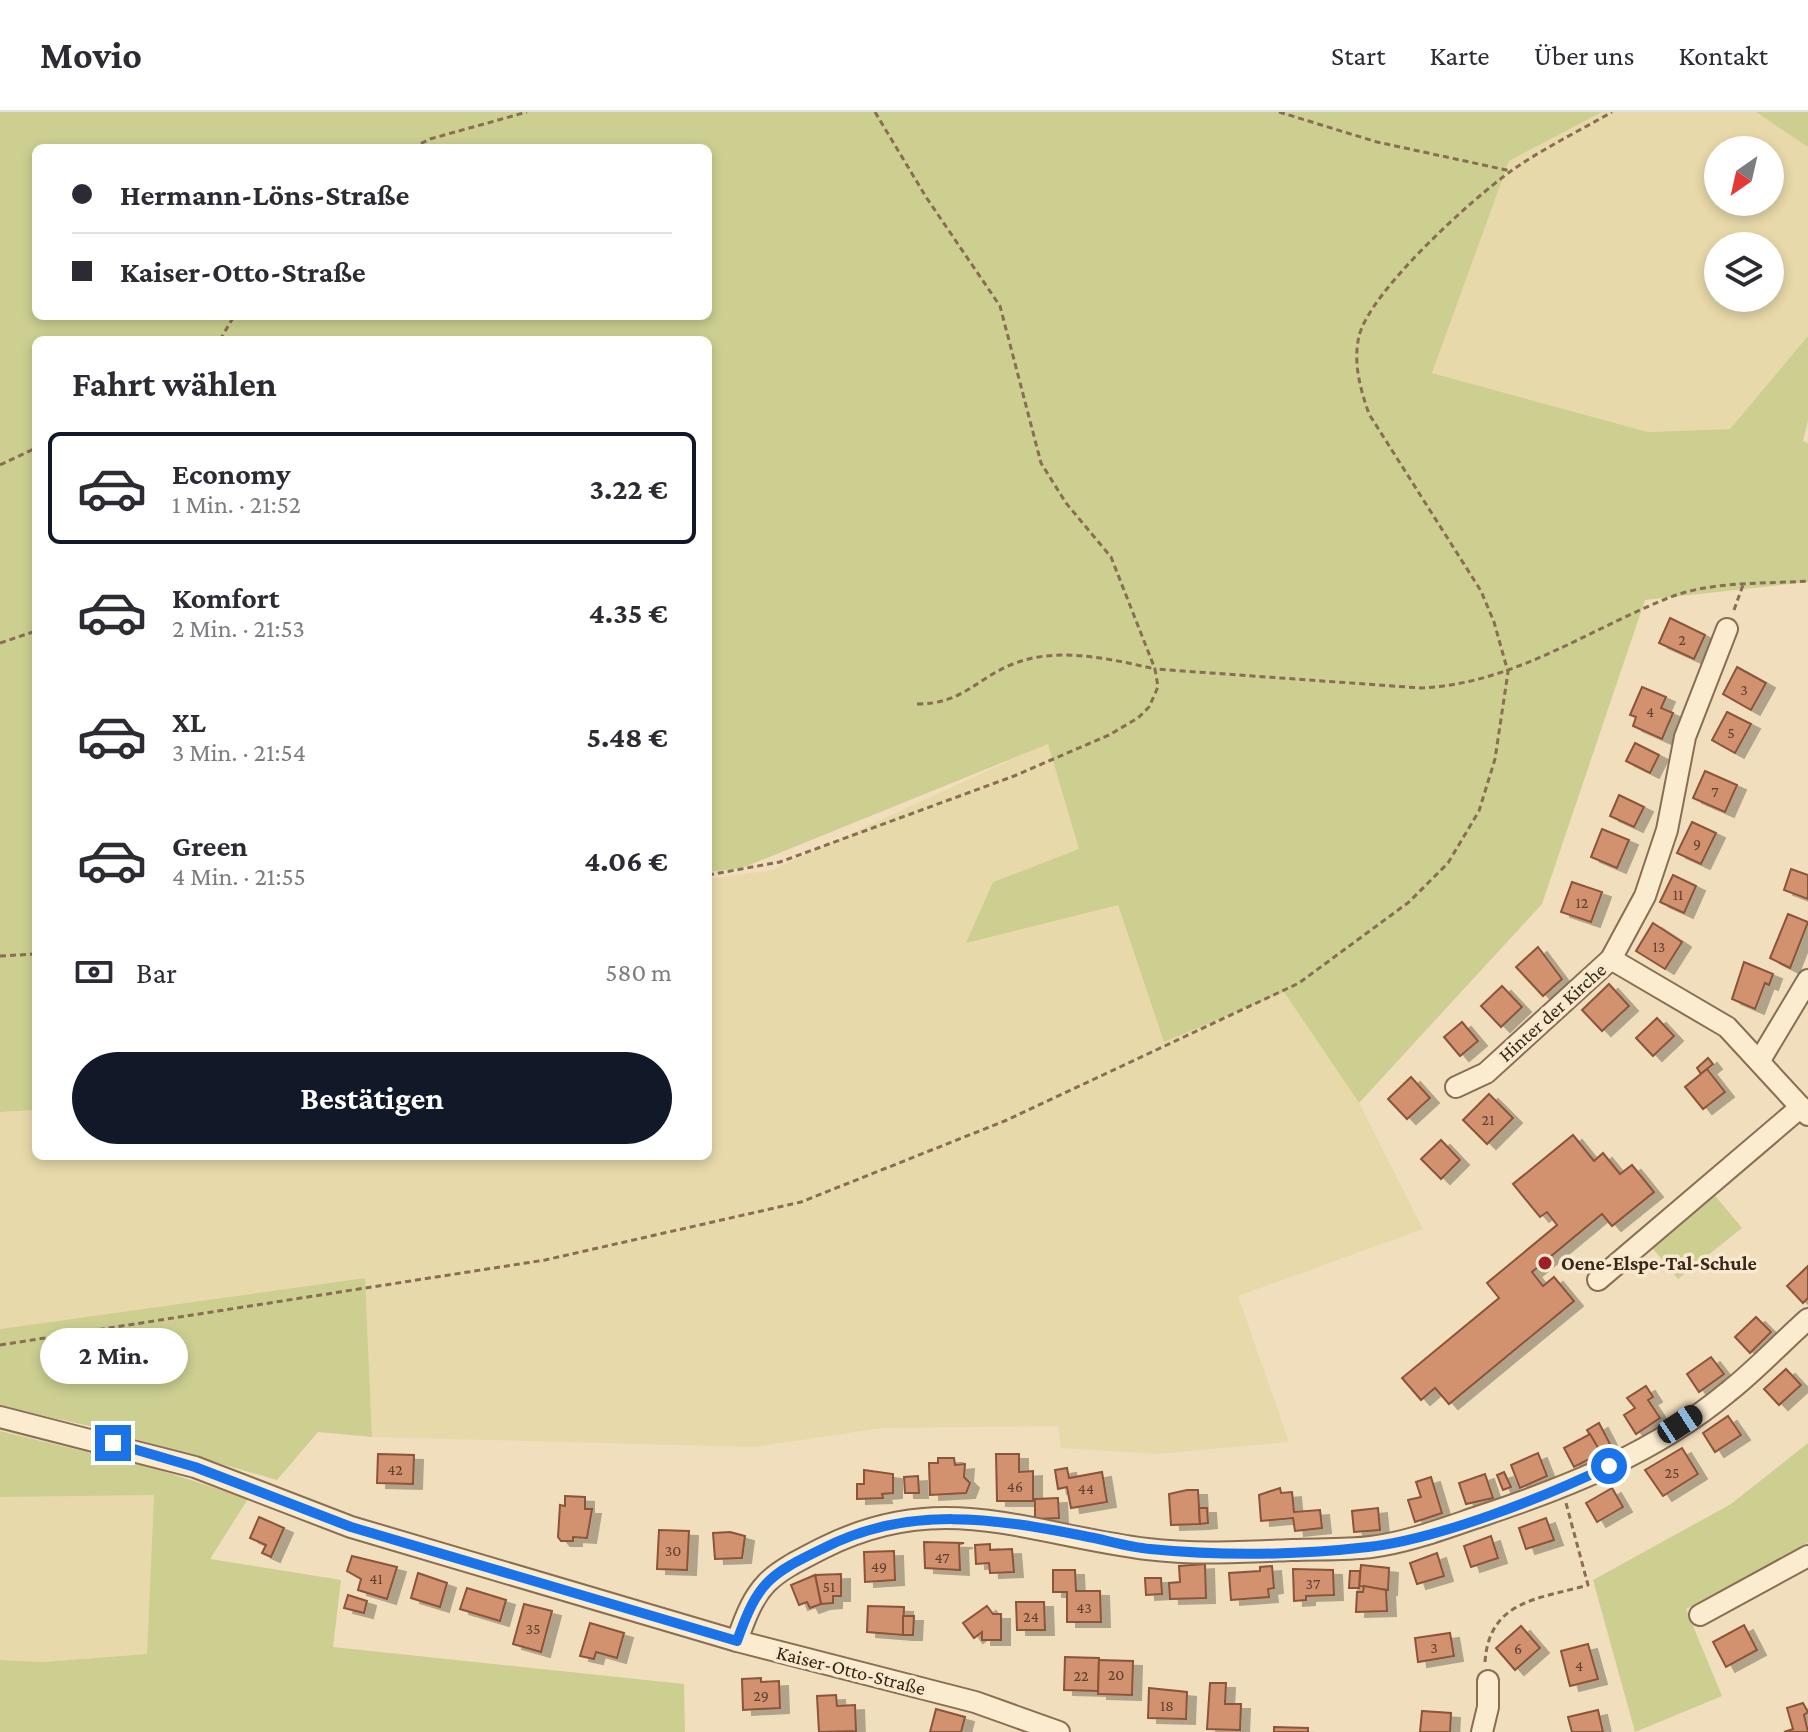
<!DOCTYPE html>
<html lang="de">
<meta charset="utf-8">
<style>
body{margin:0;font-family:"Crimson Pro",serif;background:#f2f2f3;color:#2b2b33;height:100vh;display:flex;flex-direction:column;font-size:30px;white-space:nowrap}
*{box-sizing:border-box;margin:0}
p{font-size:26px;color:#7c7c81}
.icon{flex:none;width:44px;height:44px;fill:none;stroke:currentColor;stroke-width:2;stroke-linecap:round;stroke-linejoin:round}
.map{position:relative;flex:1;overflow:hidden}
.panel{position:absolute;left:32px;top:224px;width:680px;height:824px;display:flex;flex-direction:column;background:#fff;border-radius:12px;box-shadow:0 4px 12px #0003}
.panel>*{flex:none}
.top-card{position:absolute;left:32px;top:32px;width:680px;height:176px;border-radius:12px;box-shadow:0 4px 12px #0003;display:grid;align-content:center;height:176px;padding:0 40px;background:#fff}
.needle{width:52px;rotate:214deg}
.tools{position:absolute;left:1704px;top:24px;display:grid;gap:16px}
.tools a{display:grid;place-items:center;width:80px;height:80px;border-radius:50%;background:#fff;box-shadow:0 4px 12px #0003;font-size:40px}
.end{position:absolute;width:36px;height:36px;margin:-18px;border:10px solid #1a73e8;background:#fff;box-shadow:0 0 0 4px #fff}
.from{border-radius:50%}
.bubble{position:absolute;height:56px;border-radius:28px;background:#fff;box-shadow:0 4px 12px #0003;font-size:26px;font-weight:700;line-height:56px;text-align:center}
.car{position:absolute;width:24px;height:48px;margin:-24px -12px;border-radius:10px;box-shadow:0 0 6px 2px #0007;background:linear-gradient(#222 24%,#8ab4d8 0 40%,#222 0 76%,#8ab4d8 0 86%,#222 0)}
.top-card b{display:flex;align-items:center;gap:28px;height:76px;font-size:30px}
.top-card b+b{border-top:2px solid #e1e1e2}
.top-card i{width:20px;height:20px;background:#2b2b33}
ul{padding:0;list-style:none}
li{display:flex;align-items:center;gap:24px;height:112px;margin:0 16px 12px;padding:0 24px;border:4px solid transparent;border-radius:12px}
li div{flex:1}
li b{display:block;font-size:30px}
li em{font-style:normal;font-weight:700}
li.selected{border-color:#111827}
li>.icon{width:72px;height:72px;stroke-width:1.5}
h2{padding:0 40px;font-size:36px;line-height:96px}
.pay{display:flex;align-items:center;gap:20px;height:88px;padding:0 40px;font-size:30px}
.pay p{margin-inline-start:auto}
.action{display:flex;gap:16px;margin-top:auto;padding:16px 40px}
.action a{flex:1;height:92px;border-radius:48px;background:#111827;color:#fff;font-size:32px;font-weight:700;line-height:92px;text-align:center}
header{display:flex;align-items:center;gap:48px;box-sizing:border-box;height:112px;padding:0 40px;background:#fff;border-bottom:2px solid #e1e1e2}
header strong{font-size:38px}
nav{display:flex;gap:44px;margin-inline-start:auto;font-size:28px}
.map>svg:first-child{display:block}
</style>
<header>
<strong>Movio</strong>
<nav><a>Start</a><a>Karte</a><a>Über uns</a><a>Kontakt</a></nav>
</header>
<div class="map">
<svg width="1808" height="1620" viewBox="0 0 1808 1620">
<defs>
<filter id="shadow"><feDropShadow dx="9" dy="5" stdDeviation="0" flood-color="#0004"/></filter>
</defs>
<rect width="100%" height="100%" fill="#f1debc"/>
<g fill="#e7d9a9" fill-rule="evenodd">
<path d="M1602 0H1756L1808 35V224L1730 317 1648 320 1432 261 1509 49ZM1718 38H1770V90H1718ZM1718 134H1770V186H1718Z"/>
<path d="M1048 631 1080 737 993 770 1118 793 1164 930 1284 880 1359 991 1423 1117 1238 1184 1289 1330 1156 1342 1061 1336 1058 1314 882 1316 754 1335 372 1325 365 1166 0 1217V1000L36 998V1044H708V767L772 758Z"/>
<path d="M154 1382 147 1542 43 1550 0 1548V1385Z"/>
</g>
<g fill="#cccf90" fill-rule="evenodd">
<path d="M0 0H1602L1509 49 1432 261 1648 320 1730 317 1808 224V309L1803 329 1808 331V470L1645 488 1542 792 1359 991 1284 880 1164 930 1118 793 966 831 993 770 1079 737 1048 632 742 756 708 760V228H36V998L0 1000ZM708 36V204H36V36Z"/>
<path d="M1756 0H1808V35Z"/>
<path d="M1712 1080 1742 1116 1678 1167 1650 1133Z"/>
<path d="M365 1166 372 1325 318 1320 277 1368 98 1316 0 1294V1217Z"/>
<path d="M0 1319 157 1357 248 1387 210 1447 341 1468 333 1535 684 1572 685 1620H0V1548L43 1550 147 1542 154 1383 0 1385Z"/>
<path d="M1808 1331V1431L1686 1497 1722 1584 1635 1620 1593 1468 1731 1392Z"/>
</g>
<g fill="#d2926f" stroke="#8a5439" stroke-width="2" filter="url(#shadow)">
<path d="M1670 506 1705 523 1694 547 1659 531Z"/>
<path d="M1737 555 1766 571 1751 598 1723 582Z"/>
<path d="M1642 575 1666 585 1661 596 1673 601 1662 627 1633 614 1636 605 1630 603Z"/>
<path d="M1727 600 1751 612 1735 641 1712 628Z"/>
<path d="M1635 631 1659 643 1650 661 1626 649Z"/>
<path d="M1705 659 1737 673 1725 700 1693 686Z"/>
<path d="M1619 683 1644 695 1634 715 1610 704Z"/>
<path d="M1692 710 1716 721 1701 752 1677 741Z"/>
<path d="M1602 717 1629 728 1617 756 1591 745Z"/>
<path d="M1791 757 1808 763V787L1784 778Z"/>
<path d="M1673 763 1696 774 1684 801 1660 790Z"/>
<path d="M1572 770 1602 780 1591 810 1561 800Z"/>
<path d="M1788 802 1808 810 1790 856 1770 846Z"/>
<path d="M1653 811 1682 830 1665 857 1636 839Z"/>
<path d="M1538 835 1562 867 1543 884 1516 855Z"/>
<path d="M1744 850 1773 862 1769 873 1765 871 1755 897 1732 887Z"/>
<path d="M1609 872 1629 894 1602 919 1582 898Z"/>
<path d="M1502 874 1522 895 1501 915 1481 894Z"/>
<path d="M1657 906 1674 924 1653 944 1636 926Z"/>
<path d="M1462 910 1478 929 1460 944 1444 925Z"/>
<path d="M1708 946 1713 952 1701 962 1697 956Z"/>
<path d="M1707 957 1725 980 1703 997 1685 975Z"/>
<path d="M1411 965 1430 986 1407 1007 1388 987Z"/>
<path d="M1489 982 1513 1006 1487 1032 1463 1008Z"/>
<path d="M1573 1023 1594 1049 1603 1041 1620 1062 1632 1053 1654 1080 1612 1114 1602 1102 1532 1160 1543 1174 1554 1165 1574 1189 1449 1292 1435 1276 1421 1288 1402 1266 1499 1186 1487 1171 1557 1113 1547 1100 1540 1105 1513 1072Z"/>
<path d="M1441 1028 1460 1048 1441 1067 1421 1047Z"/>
<path d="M1808 1154V1186L1803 1191 1787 1174Z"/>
<path d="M1756 1205 1771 1220 1750 1241 1735 1225Z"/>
<path d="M1711 1245 1724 1262 1699 1280 1687 1262Z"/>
<path d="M1786 1257 1801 1273 1779 1293 1764 1277Z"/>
<path d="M1646 1274 1653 1285 1648 1288 1660 1306 1636 1322 1624 1303 1635 1296 1627 1286Z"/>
<path d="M1728 1304 1741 1323 1715 1340 1703 1321Z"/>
<path d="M1599 1311 1610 1332 1599 1338 1587 1318Z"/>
<path d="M1590 1322 1601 1341 1574 1355 1564 1336Z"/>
<path d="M1682 1336 1698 1362 1663 1384 1645 1358Z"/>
<path d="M1538 1341 1547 1364 1520 1376 1511 1353Z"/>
<path d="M378 1342 414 1343 413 1372 377 1371Z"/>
<path d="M996 1342H1019V1360L1033 1359V1389H997Z"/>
<path d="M938 1346H954L955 1353 965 1352 964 1365 970 1371 966 1381 930 1383 929 1351H938Z"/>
<path d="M1067 1356 1069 1366 1102 1360 1107 1390 1071 1396 1067 1375 1058 1377 1055 1358Z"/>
<path d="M864 1358 893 1362V1381L882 1382 883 1386 857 1387V1372H864Z"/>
<path d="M1504 1360 1511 1375 1503 1378 1497 1363Z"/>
<path d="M1485 1362 1493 1386 1466 1392 1459 1371Z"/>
<path d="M918 1364 919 1381H905L904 1365Z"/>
<path d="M1431 1365 1442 1401 1415 1410 1408 1388 1421 1385 1416 1370Z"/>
<path d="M1280 1376 1281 1381 1292 1380 1294 1400 1320 1398 1322 1416 1295 1419 1293 1406 1261 1409 1259 1383Z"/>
<path d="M1612 1376 1623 1395 1597 1410 1586 1391Z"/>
<path d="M1187 1378H1198L1200 1412 1171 1413 1169 1382Z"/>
<path d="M565 1384 585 1385V1397H592L587 1426 573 1425V1429H561L558 1425 560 1393 565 1394Z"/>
<path d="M1058 1386 1059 1406 1035 1407V1387Z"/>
<path d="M1199 1396H1207L1208 1411 1200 1412Z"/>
<path d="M1378 1396 1380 1418 1354 1420 1352 1399Z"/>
<path d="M259 1405 284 1416 271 1445 262 1441 266 1433 250 1426Z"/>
<path d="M1546 1406 1554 1428 1526 1437 1519 1416Z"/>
<path d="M659 1418 689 1419 687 1458 657 1457Z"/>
<path d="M730 1420 745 1424 742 1446 715 1447 713 1421Z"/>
<path d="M1491 1424 1498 1446 1471 1455 1464 1434Z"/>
<path d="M924 1430 964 1431 959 1432 960 1458 925 1456Z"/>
<path d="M990 1432V1438L1012 1437 1014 1460 990 1461 989 1451 976 1452 975 1433Z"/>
<path d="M894 1439 895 1468 865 1470 864 1440Z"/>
<path d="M1437 1441 1444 1464 1417 1472 1410 1451Z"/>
<path d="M352 1444 397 1455 387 1487 358 1478 361 1467 347 1459Z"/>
<path d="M1205 1452 1206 1486 1170 1487 1169 1471 1180 1470 1179 1454Z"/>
<path d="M1361 1453 1389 1456 1388 1478 1359 1474Z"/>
<path d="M1272 1454 1274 1476 1268 1477 1269 1485 1231 1488 1229 1461 1260 1459V1455Z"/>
<path d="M1293 1457 1333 1458 1334 1483 1306 1484V1488L1294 1489Z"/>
<path d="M1053 1458H1075L1076 1479H1100L1101 1510H1067V1480H1053Z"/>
<path d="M1350 1459H1360L1359 1476H1349Z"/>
<path d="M418 1461 447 1471 440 1495 411 1486Z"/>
<path d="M841 1462V1484H833V1491L821 1492 815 1463Z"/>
<path d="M815 1463 821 1492 810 1496 807 1490 799 1493 791 1473Z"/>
<path d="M1145 1466H1161L1162 1482 1146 1483Z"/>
<path d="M1364 1474 1386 1478 1387 1499 1356 1500 1357 1480H1363Z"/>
<path d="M467 1476 506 1488 500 1509 460 1497Z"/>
<path d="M348 1483 367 1489 364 1501 344 1496Z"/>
<path d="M1016 1490H1044L1045 1518H1017Z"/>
<path d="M524 1492 552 1499 541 1540 513 1532Z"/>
<path d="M868 1494 904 1495 903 1523 867 1520Z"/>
<path d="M987 1494 993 1502H1001V1528H982V1520L974 1526 963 1511Z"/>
<path d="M903 1504H914L913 1523H903Z"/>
<path d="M590 1511 624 1521 617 1546 596 1540 594 1547 580 1544Z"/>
<path d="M1744 1513 1757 1538 1726 1555 1713 1530Z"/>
<path d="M1521 1514 1540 1536 1515 1558 1496 1536Z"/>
<path d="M1450 1521 1454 1544 1418 1550 1415 1526Z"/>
<path d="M1588 1532 1598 1567 1570 1574 1561 1539Z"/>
<path d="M1065 1545 1099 1546 1098 1579 1064 1578Z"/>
<path d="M1099 1548 1133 1549 1132 1583 1098 1582Z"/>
<path d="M761 1566V1570L779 1569 780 1596 743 1598 742 1567Z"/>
<path d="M1210 1571H1226L1225 1592H1241L1240 1618 1207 1617Z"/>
<path d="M1149 1576 1187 1580 1186 1607 1148 1606Z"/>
<path d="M836 1583 837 1594 855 1593 856 1619 819 1620 817 1584Z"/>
<path d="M1803 1591 1808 1600 1804 1603 1808 1620H1784L1793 1617 1787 1596Z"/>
<path d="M936 1597 965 1605 961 1620H930Z"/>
<path d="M1598 1598 1603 1620H1572L1568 1605Z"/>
<path d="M1422 1599 1451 1601 1450 1620H1420Z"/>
<path d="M1274 1615 1308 1616V1620H1274Z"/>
</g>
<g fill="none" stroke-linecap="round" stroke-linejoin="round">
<defs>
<g id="minor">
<path d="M1611 847 1727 915 1808 1003"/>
<path d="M1760 948 1808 868"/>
<path d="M1456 975 1486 961 1611 847 1645 784 1667 718 1685 625 1727 517"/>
<path d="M1598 1168 1801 995"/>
<path d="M0 1305 195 1355 351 1415 737 1529 975 1590 1059 1620"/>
<path d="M1700 1503 1808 1444"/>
<path d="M737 1529C757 1470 768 1464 823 1436 942 1376 1027 1422 1147 1437 1195 1443 1244 1440 1292 1438 1318 1437 1345 1438 1371 1435 1409 1430 1445 1416 1481 1404 1568 1375 1656 1340 1728 1280 1756 1258 1781 1231 1808 1207"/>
<path d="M1482 1620 1488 1595V1569"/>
</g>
</defs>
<use href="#minor" stroke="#896d54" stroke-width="24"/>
<g stroke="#896d54" stroke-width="3" stroke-dasharray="6 4" stroke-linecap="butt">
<path d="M875 0 926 85 1000 194 1041 351 1066 391 1111 445 1155 557"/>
<path d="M1279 0 1377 30 1511 59"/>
<path d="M412 36 430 27 527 0"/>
<path d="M220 228 234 204"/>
<path d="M0 353 36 336"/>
<path d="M1734 498 1743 473"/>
<path d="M0 531 36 519"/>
<path d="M917 592C963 592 975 567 1013 552 1057 534 1111 547 1155 557"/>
<path d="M708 763 780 750 1014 664 1109 623 1138 606 1149 595 1158 575 1155 557 1421 576C1512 572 1586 519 1668 486 1710 469 1763 472 1808 469"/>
<path d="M0 844 36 842"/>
<path d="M0 1233 545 1148 801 1090 1007 1008 1299 871 1409 790 1448 751 1479 699 1495 647 1508 560 1494 510 1481 479 1369 302C1360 276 1353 251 1359 224 1371 178 1472 87 1511 59 1542 37 1579 19 1612 0"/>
<path d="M1485 1550C1489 1488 1539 1487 1588 1473L1566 1391"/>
</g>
<use href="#minor" stroke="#fbecd0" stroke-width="20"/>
</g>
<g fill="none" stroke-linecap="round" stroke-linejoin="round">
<path stroke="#1a73e8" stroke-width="10" d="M113 1331 195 1355 351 1415 737 1529C758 1470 768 1463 824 1436 908 1393 995 1406 1084 1424 1106 1428 1128 1435 1150 1437 1221 1444 1298 1443 1368 1435 1439 1427 1545 1385 1609 1354"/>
</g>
<circle fill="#9d2029" stroke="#f8e8cc" stroke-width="3" cx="1545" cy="1151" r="8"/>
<g text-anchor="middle" stroke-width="7" stroke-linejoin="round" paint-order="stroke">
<g font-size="16" fill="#5e422f">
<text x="1682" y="533">2</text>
<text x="1744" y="583">3</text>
<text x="1650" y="605">4</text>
<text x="1731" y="626">5</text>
<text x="1715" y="685">7</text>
<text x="1697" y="737">9</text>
<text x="1678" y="788">11</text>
<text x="1582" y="796">12</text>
<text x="1659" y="840">13</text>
<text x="1488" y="1013">21</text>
<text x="395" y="1363">42</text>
<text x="1672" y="1366">25</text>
<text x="1015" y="1380">46</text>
<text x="1086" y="1382">44</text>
<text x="673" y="1444">30</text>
<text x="942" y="1451">47</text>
<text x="879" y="1460">49</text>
<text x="376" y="1472">41</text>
<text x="1313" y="1477">37</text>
<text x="829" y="1480">51</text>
<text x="1084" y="1501">43</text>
<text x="1031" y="1510">24</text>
<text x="533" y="1522">35</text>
<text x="1434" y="1541">3</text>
<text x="1518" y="1542">6</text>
<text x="1579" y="1559">4</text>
<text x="1116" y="1568">20</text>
<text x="1081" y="1569">22</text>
<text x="761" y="1589">29</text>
<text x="1167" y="1599">18</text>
</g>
<g font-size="20" fill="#37271a" stroke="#f8e8cc">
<text transform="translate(1552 900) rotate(-42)" y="7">Hinter der Kirche</text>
<text transform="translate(851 1558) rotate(14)" y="7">Kaiser-Otto-Straße</text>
</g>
<g font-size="20" font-weight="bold" fill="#37271a" stroke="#f8e8cc" text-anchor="start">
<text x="1561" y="1158">Oene-Elspe-Tal-Schule</text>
</g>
</g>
</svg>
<div class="tools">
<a><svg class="needle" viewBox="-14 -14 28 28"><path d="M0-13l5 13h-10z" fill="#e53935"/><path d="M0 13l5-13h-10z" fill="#7c7c81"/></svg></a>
<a><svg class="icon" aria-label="layers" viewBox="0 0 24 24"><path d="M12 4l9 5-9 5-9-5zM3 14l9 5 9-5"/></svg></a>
</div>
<i class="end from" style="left:1609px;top:1354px"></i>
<i class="end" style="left:113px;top:1331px"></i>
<div class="bubble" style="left:40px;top:1216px;width:148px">2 Min.</div>
<i class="car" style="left:1680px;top:1312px;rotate:57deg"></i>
<div class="top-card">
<b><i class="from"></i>Hermann-Löns-Straße</b>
<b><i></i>Kaiser-Otto-Straße</b>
</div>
<section class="panel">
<h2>Fahrt wählen</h2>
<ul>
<li class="selected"><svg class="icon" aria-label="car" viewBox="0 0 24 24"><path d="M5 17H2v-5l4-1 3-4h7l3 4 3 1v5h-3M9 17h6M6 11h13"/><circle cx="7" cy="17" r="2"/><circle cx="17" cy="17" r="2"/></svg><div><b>Economy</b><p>1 Min. · 21:52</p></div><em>3.22 €</em></li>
<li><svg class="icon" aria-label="car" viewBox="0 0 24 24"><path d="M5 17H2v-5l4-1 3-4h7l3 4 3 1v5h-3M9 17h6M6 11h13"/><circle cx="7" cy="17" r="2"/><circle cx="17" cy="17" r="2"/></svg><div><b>Komfort</b><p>2 Min. · 21:53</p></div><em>4.35 €</em></li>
<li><svg class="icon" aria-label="car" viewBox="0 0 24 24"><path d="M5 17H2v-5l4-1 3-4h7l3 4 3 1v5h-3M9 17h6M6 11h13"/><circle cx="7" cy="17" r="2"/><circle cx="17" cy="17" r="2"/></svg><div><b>XL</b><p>3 Min. · 21:54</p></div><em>5.48 €</em></li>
<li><svg class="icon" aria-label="car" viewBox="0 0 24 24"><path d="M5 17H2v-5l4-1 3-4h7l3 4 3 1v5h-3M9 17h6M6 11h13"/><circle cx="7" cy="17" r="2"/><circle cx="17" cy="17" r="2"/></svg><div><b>Green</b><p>4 Min. · 21:55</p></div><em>4.06 €</em></li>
</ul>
<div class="pay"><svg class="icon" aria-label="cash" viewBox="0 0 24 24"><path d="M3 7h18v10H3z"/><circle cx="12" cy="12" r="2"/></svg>Bar<p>580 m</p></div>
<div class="action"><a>Bestätigen</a></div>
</section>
</div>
